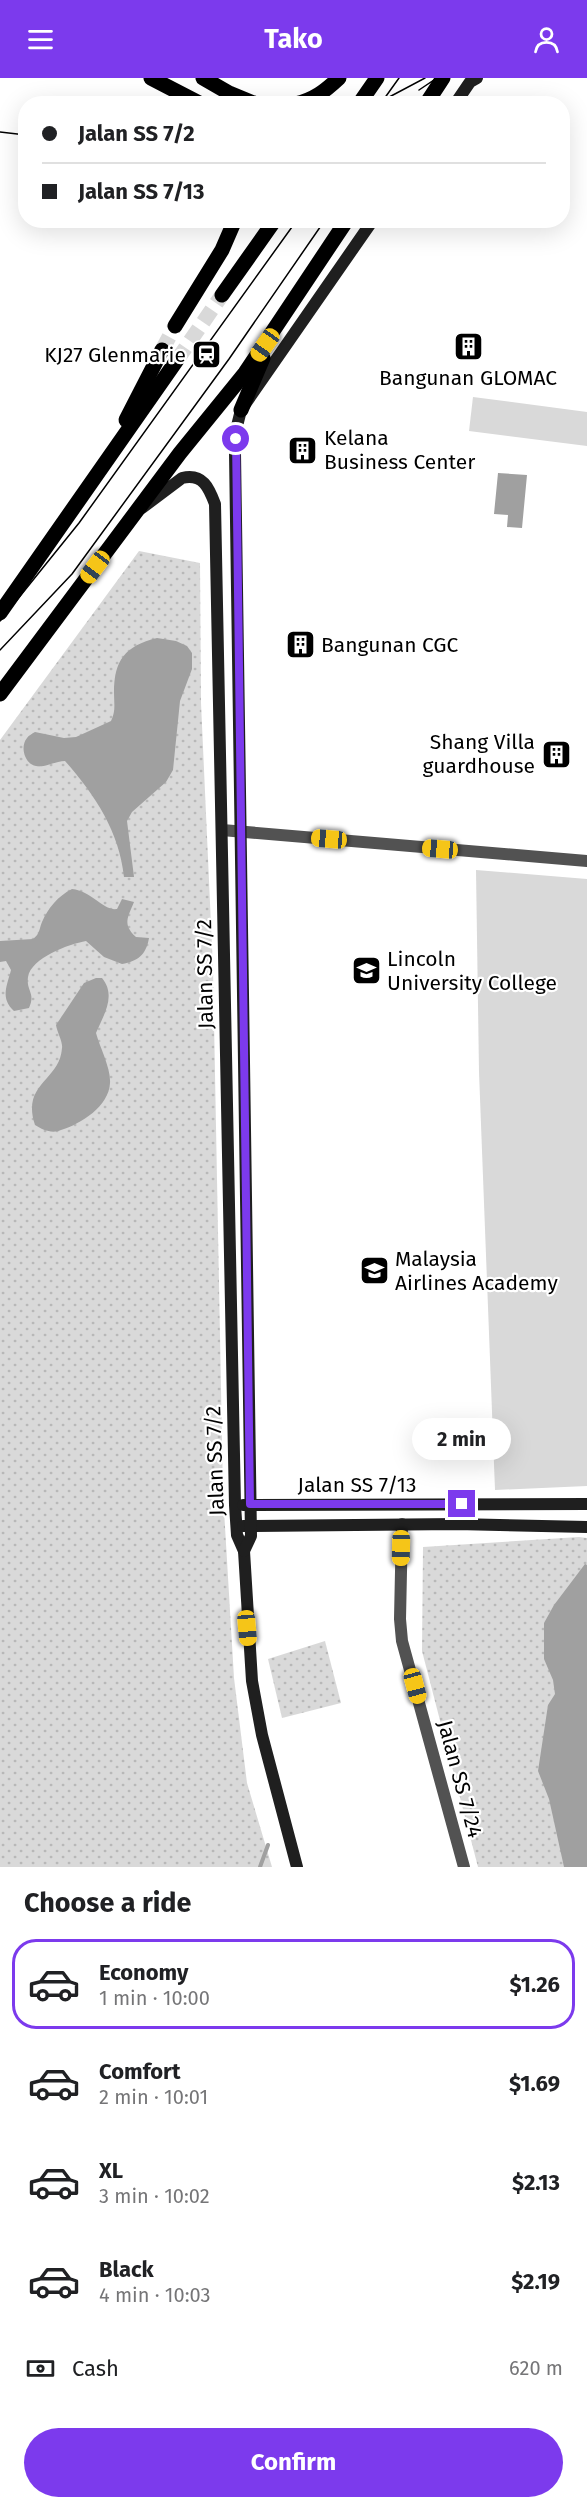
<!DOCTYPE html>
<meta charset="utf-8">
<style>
body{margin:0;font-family:"Fira Sans",sans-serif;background:#f6f6f6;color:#202124;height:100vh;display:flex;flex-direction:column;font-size:22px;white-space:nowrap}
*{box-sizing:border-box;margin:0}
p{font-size:20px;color:#757577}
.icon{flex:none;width:33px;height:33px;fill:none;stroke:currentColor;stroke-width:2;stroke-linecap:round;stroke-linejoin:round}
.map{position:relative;height:1789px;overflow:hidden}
.panel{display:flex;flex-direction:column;background:#fff;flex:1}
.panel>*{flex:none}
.guide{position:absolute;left:18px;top:18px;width:552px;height:132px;border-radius:24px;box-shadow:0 6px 24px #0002;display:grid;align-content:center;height:132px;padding:0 24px;background:#fff}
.end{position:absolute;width:27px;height:27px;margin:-14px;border:8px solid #7c3aed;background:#fff;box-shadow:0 0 0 3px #fff}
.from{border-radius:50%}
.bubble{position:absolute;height:42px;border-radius:21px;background:#fff;box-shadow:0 6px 24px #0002;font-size:20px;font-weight:700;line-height:42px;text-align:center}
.car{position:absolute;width:18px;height:36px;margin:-18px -9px;border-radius:8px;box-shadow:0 0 4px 2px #0007;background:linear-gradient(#f5c518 24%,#345 0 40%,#f5c518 0 76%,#345 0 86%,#f5c518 0)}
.guide b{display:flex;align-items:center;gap:21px;height:57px;font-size:22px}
.guide b+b{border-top:2px solid #e0e0e0}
.guide i{width:15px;height:15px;background:#202124}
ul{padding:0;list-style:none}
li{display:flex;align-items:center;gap:18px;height:90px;margin:0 12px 9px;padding:0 12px;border:3px solid transparent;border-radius:24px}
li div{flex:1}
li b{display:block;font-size:22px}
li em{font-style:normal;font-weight:700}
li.selected{border-color:#7c3aed}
li>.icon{width:54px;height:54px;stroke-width:1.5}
h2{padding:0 24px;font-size:27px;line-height:72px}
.pay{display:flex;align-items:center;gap:15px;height:66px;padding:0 24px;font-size:22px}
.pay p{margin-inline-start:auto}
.cta{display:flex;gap:12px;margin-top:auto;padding:12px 24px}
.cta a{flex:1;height:69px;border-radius:36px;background:#7c3aed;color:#fff;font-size:24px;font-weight:700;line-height:69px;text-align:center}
header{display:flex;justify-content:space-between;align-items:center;height:78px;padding:0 24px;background:#7c3aed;color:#fff;font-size:27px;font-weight:700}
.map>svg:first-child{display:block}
</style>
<header><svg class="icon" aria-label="menu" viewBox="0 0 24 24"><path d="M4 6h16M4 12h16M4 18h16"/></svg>Tako<svg class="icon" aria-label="person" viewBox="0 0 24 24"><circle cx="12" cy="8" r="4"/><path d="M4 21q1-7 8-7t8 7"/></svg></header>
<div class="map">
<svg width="587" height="1789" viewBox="0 0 587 1789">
<defs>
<pattern id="grass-dots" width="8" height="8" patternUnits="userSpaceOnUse" patternTransform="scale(1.5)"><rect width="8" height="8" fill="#d9d9d9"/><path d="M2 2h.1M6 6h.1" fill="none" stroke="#b8b8b8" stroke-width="1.8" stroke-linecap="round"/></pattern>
</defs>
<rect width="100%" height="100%" fill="#fff"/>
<g fill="url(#grass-dots)">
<path d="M139 473 200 485 201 625 213 891 223 1415 234 1600 247 1705 272 1789H0V662Z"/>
<path d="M579 1459 587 1460V1789H478L422 1573 423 1469Z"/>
<path d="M325 1563 341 1625 282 1640 268 1581Z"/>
</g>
<g fill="#d9d9d9">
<path d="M473 319 587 334V368L469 353Z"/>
<path d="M476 792 587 801V1408L495 1412 479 994Z"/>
</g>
<g fill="#a0a0a0">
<path d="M498 395 527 397 522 450 507 449 508 437 494 436Z"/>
<path d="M157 560 176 563 187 568 192 575V591L180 623 173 692 166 704 132 734 127 743 134 799H124C119 753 95 717 65 683 56 683 44 690 36 688 24 686 20 668 27 660 29 657 32 656 35 654L64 660 76 659 111 643C116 633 114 625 114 615 114 582 125 568 157 560Z"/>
<path d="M72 811C92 813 103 833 117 831L122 821 134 824C128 839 122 846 136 859L149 860C146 877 138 883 122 886L104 879 86 863C69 866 31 880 28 899 26 913 36 915 29 930L14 933C0 920 7 908 11 892L6 883 0 884V863L33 861C40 856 39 851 42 844 48 830 58 818 72 811Z"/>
<path d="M96 900H102C117 918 103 938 96 955 100 970 111 990 110 1005 109 1028 81 1046 61 1052 52 1056 43 1052 35 1047 21 1005 60 1003 62 970 63 964 57 954 56 947L84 905Z"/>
<path d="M585 1486 587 1487V1789H564L549 1721 538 1693 548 1627 555 1616 553 1602 544 1581V1545L554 1527Z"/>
</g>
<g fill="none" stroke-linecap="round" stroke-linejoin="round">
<path stroke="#a0a0a0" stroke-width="4" d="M260 1789 268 1767"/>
<g stroke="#d9d9d9" stroke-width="15" stroke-dasharray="15 8" stroke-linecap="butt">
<path d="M162 272 175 248"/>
<path d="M177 282 222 217"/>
</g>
<g stroke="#525252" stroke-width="12">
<path d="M222 752 587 783"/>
<path d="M402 1446 400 1541 402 1563 464 1789"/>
</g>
<g stroke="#1f1f1f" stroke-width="12">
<path d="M455 26 470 4 477 0"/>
<path d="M142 430 182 400C203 395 209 410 215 426L235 1427 237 1457 244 1473 252 1603 262 1657 297 1789"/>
<path d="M243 1427 587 1426"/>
<path d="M243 1448 457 1446 587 1449"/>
<path d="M244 1473 251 1458 235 375 237 348 241 332 373 142"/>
</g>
<g stroke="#000" stroke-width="15">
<path d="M151 0 201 26"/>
<path d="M203 0 229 15 256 26"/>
<path d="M295 26C314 22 325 13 339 0"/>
<path d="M359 26 377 0"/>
<path d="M426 26 443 0"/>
<path d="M222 217 275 142"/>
<path d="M175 248 222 172 235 142"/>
<path d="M241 332 263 280"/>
<path d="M126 342 162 272"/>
<path d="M0 535 177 282"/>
<path d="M0 616 180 375 245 295 347 142"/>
</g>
<g stroke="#000" stroke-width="1.5">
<path d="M419 12 437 0"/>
<path d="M384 21 399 0"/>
<path d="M376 26 425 0"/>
<path d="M0 54 26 57"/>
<path d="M0 543 79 445 297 142"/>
<path d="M0 572 72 496 229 281 325 142"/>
</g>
</g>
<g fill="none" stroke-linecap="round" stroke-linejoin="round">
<path stroke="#7c3aed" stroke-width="8" d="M236 361 250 1426H462"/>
</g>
<defs>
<symbol id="building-square" viewBox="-11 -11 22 22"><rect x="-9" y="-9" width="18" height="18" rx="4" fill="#000" stroke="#fff"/><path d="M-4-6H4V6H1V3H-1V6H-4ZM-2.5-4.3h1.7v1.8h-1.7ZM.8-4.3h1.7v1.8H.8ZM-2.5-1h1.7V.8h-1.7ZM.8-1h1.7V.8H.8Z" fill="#fff"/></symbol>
<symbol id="station-square" viewBox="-11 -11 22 22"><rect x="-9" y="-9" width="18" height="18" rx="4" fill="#000" stroke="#fff"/><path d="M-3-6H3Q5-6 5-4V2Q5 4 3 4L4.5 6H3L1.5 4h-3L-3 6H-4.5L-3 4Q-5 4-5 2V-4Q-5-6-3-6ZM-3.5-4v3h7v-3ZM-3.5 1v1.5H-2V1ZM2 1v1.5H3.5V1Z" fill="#fff"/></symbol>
<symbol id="university-square" viewBox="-11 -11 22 22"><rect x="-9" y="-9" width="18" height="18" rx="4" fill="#000" stroke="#fff"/><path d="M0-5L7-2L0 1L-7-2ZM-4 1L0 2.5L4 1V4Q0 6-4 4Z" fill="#fff"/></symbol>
</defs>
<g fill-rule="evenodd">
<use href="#building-square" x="452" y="252" width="33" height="33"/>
<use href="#station-square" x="190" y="260" width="33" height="33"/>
<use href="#building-square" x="286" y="356" width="33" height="33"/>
<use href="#building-square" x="284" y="550" width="33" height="33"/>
<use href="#building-square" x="540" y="660" width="33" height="33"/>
<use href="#university-square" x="350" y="876" width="33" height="33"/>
<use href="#university-square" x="358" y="1176" width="33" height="33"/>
</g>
<g text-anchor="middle" stroke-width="4.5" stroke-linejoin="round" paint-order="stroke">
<g font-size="21" fill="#000" stroke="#fff" text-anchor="start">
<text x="186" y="284" text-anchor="end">KJ27 Glenmarie</text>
<text x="468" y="307" text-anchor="middle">Bangunan GLOMAC</text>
<text x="324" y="367">Kelana<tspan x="324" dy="24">Business Center</tspan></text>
<text x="321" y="574">Bangunan CGC</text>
<text x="535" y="671" text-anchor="end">Shang Villa<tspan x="535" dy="24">guardhouse</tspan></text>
<text x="387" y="888">Lincoln<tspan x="387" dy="24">University College</tspan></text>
<text x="395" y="1188">Malaysia<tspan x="395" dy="24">Airlines Academy</tspan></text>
</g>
<g font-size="21" fill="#000" stroke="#fff">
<text transform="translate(205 896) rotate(-91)" y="7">Jalan SS 7/2</text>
<text transform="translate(215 1383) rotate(-92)" y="7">Jalan SS 7/2</text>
<text x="357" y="1414">Jalan SS 7/13</text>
<text transform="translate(460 1701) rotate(75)" y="7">Jalan SS 7/24</text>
</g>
</g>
</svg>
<i class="end from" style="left:236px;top:361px"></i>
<i class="end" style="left:462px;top:1426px"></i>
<div class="bubble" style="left:412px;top:1340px;width:99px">2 min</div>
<i class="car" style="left:265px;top:267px;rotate:215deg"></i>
<i class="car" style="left:95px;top:489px;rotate:217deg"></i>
<i class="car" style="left:329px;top:761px;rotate:275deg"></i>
<i class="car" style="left:440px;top:771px;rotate:275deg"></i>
<i class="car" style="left:401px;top:1470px;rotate:181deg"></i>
<i class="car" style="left:247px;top:1550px;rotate:175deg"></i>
<i class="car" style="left:415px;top:1608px;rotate:165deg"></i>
<div class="guide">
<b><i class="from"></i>Jalan SS 7/2</b>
<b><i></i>Jalan SS 7/13</b>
</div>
</div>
<section class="panel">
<h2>Choose a ride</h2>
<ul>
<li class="selected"><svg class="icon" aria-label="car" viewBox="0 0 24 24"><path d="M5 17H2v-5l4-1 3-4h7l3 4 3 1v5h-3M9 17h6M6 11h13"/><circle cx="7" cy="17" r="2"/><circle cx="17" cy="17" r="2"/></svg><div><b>Economy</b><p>1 min · 10:00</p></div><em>$1.26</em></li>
<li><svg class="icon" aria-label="car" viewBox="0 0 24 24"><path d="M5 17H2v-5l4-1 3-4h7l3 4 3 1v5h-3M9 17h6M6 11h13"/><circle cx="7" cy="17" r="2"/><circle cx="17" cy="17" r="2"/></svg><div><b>Comfort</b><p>2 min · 10:01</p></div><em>$1.69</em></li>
<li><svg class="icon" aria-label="car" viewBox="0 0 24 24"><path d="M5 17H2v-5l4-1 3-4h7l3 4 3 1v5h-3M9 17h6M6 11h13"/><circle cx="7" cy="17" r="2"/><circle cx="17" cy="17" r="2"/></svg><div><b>XL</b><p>3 min · 10:02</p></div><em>$2.13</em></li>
<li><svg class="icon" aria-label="car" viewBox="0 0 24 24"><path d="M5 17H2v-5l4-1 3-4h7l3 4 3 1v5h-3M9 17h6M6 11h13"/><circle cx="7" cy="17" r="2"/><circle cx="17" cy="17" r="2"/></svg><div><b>Black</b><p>4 min · 10:03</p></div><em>$2.19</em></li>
</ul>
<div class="pay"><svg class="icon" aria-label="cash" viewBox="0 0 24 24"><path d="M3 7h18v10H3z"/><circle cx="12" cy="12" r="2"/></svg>Cash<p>620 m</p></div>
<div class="cta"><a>Confirm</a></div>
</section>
